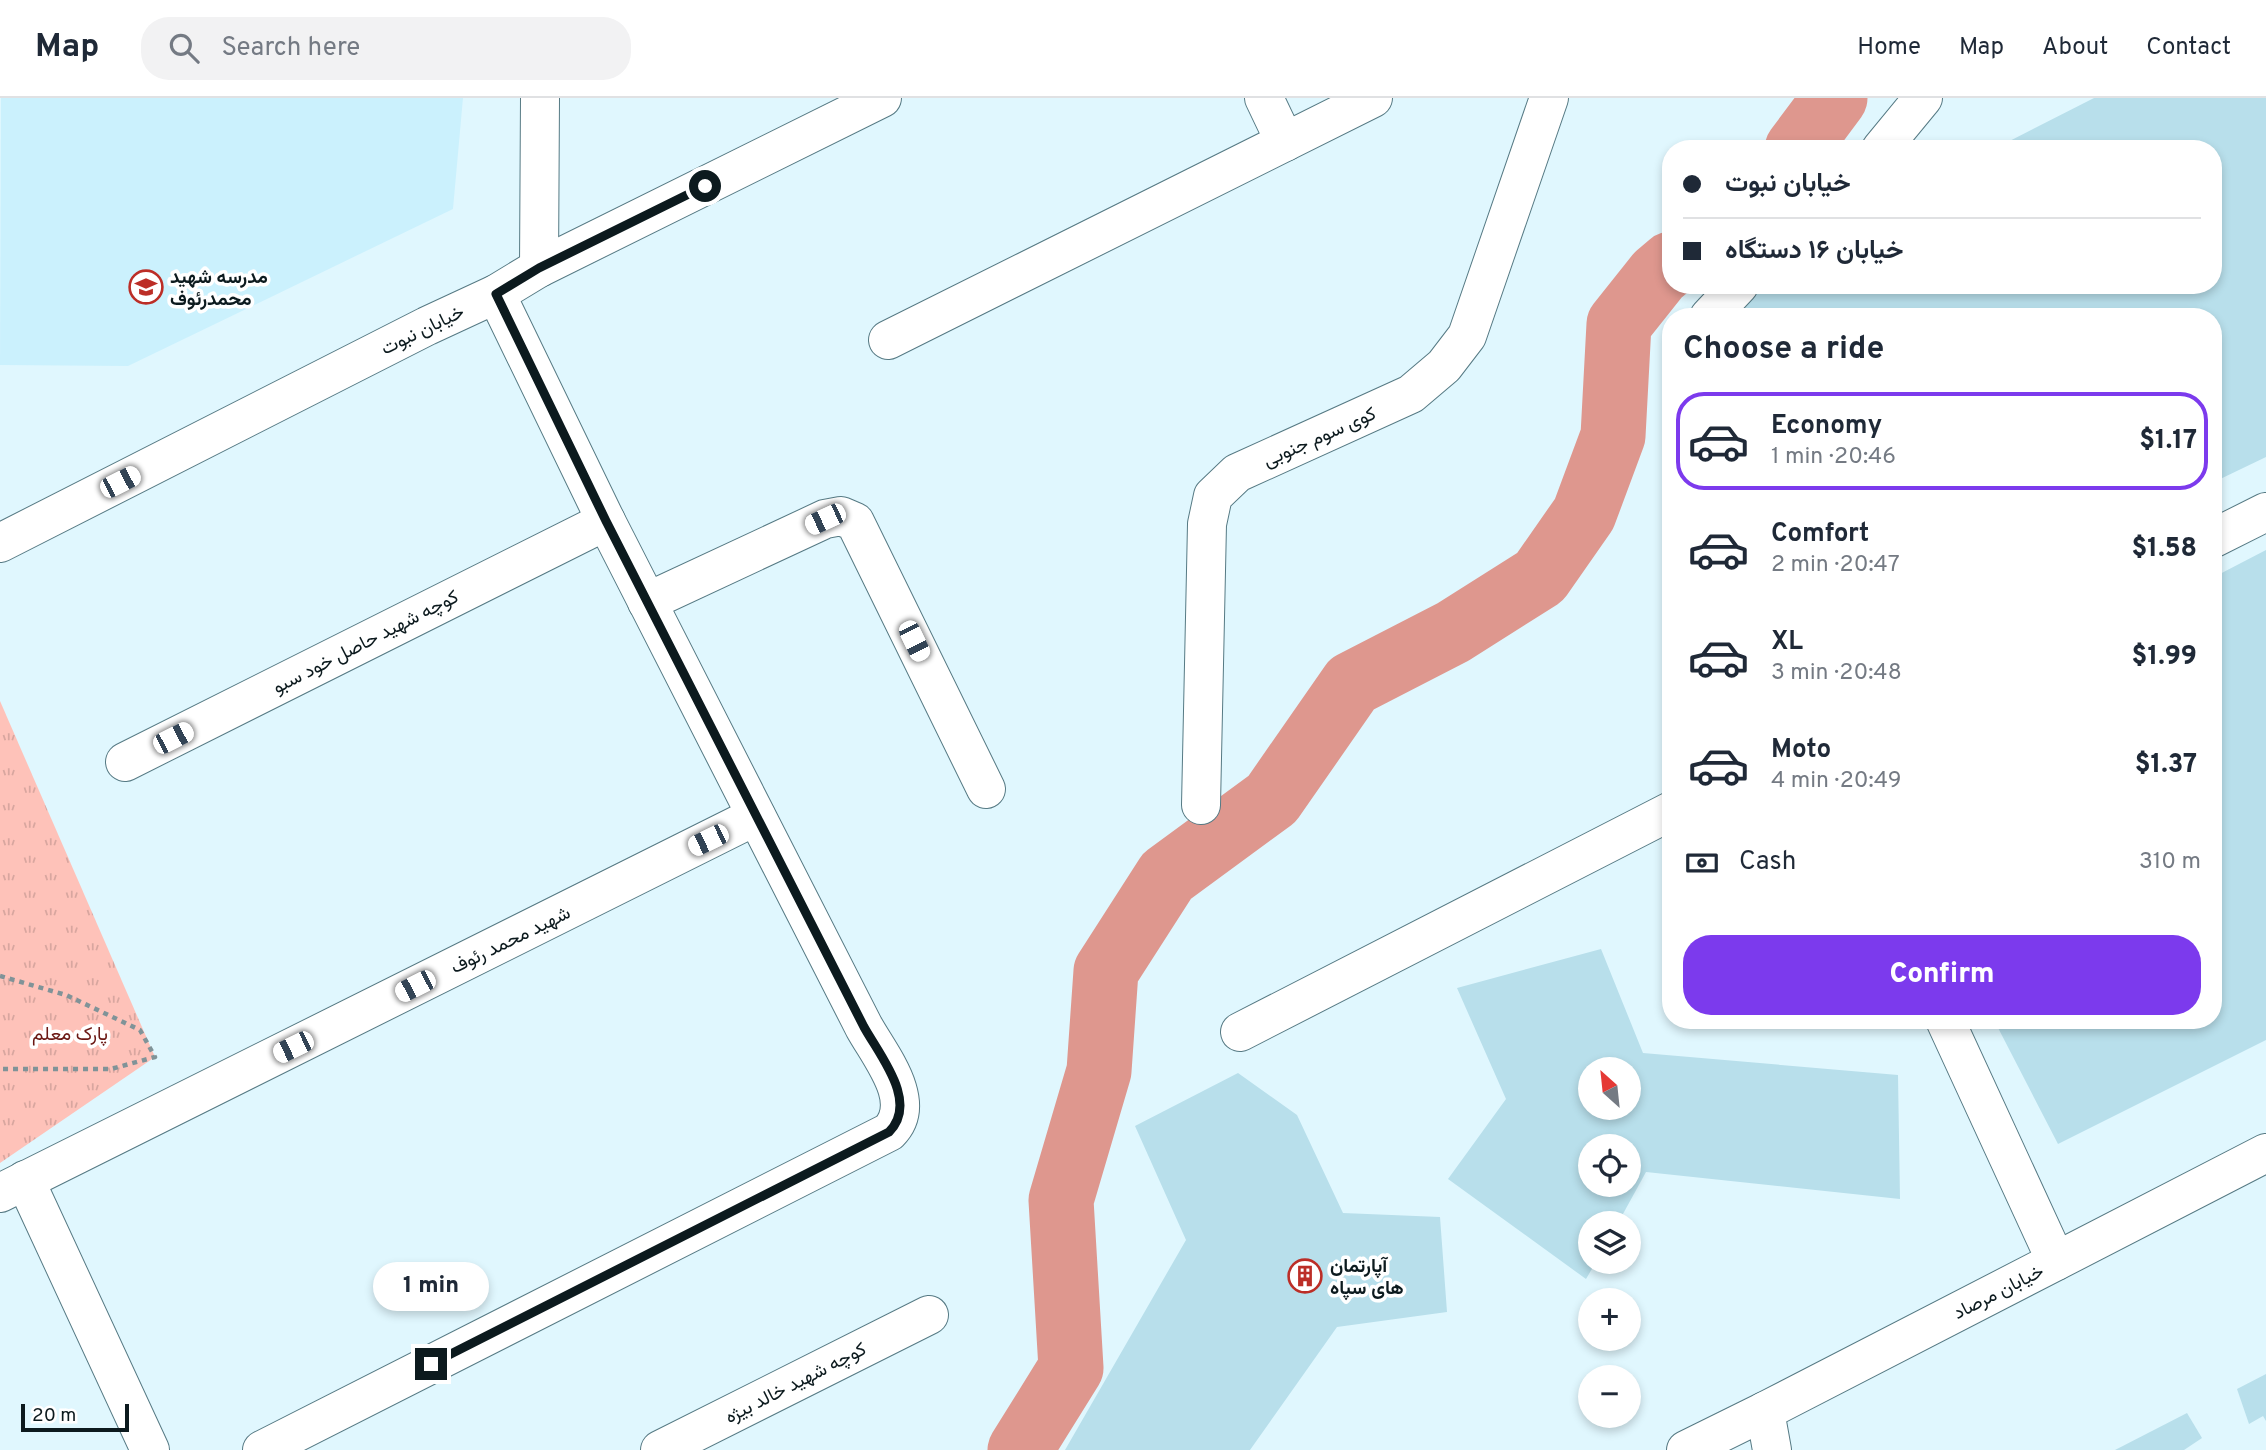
<!DOCTYPE html>
<meta charset="utf-8">
<style>
body{margin:0;font-family:Overpass,Vazirmatn,sans-serif;background:#f2f2f3;color:#1f2937;height:100vh;display:flex;flex-direction:column;font-size:26px;white-space:nowrap}
*{box-sizing:border-box;margin:0}
p{font-size:23px;color:#747a83}
.icon{flex:none;width:38px;height:38px;fill:none;stroke:currentColor;stroke-width:2;stroke-linecap:round;stroke-linejoin:round}
.map{position:relative;flex:1;overflow:hidden}
.panel{position:absolute;left:1662px;top:210px;width:560px;height:721px;display:flex;flex-direction:column;background:#fff;border-radius:28px;box-shadow:0 4px 10px #0003}
.panel>*{flex:none}
.banner{position:absolute;left:1662px;top:42px;width:560px;height:154px;border-radius:28px;box-shadow:0 4px 10px #0003;display:grid;align-content:center;height:154px;padding:0 21px;background:#fff}
.needle{width:46px;rotate:333deg}
.fabs{position:absolute;left:1578px;top:959px;display:grid;gap:14px}
.fabs a{display:grid;place-items:center;width:63px;height:63px;border-radius:50%;background:#fff;box-shadow:0 4px 10px #0003;font-size:35px}
.scale{position:absolute;left:21px;bottom:18px;width:108px;box-sizing:border-box;padding-left:7px;border:4px solid #0c1a1e;border-top:0;font-size:19px;line-height:24px;white-space:nowrap;color:#0c1a1e;-webkit-text-stroke:5px #fff;paint-order:stroke}
.end{position:absolute;width:32px;height:32px;margin:-16px;border:9px solid #0c1a1e;background:#fff;box-shadow:0 0 0 4px #fff}
.from{border-radius:50%}
.bubble{position:absolute;height:49px;border-radius:24px;background:#fff;box-shadow:0 4px 10px #0003;font-size:23px;font-weight:800;line-height:49px;text-align:center}
.car{position:absolute;width:21px;height:42px;margin:-21px -10px;border-radius:9px;box-shadow:0 0 5px 2px #0007;background:linear-gradient(#fff 24%,#345 0 40%,#fff 0 76%,#345 0 86%,#fff 0)}
.banner b{display:flex;align-items:center;gap:24px;height:66px;font-size:26px}
.banner b+b{border-top:2px solid #e0e1e3}
.banner i{width:18px;height:18px;background:#1f2937}
ul{padding:0;list-style:none}
li{display:flex;align-items:center;gap:21px;height:98px;margin:0 14px 10px;padding:0 7px;border:4px solid transparent;border-radius:28px}
li div{flex:1}
li b{display:block;font-size:26px}
li em{font-style:normal;font-weight:800}
li.on{border-color:#7c3aed}
li>.icon{width:63px;height:63px;stroke-width:1.5}
h2{padding:0 21px;font-size:32px;line-height:84px}
.pay{display:flex;align-items:center;gap:18px;height:77px;padding:0 21px;font-size:26px}
.pay p{margin-inline-start:auto}
.primary-button{display:flex;gap:14px;margin-top:auto;padding:14px 21px}
.primary-button a{flex:1;height:80px;border-radius:28px;background:#7c3aed;color:#fff;font-size:28px;font-weight:800;line-height:80px;text-align:center}
header{display:flex;align-items:center;gap:42px;box-sizing:border-box;height:98px;padding:0 35px;background:#fff;border-bottom:2px solid #e0e1e3}
header strong{font-size:33px}
nav{display:flex;gap:38px;margin-inline-start:auto;font-size:24px}
.search{width:490px;height:63px;background:#f2f2f3;display:flex;align-items:center;gap:18px;box-sizing:border-box;padding:0 24px;border-radius:28px;color:#747a83;font-size:26px}
.map>svg:first-child{display:block}
</style>
<header>
<strong>Map</strong>
<div class="search"><svg class="icon" aria-label="search" viewBox="0 0 24 24"><circle cx="10" cy="10" r="6"/><path d="M15 15l6 6"/></svg>Search here</div>
<nav><a>Home</a><a>Map</a><a>About</a><a>Contact</a></nav>
</header>
<div class="map">
<svg width="2266" height="1352" viewBox="0 0 2266 1352">
<defs>
<pattern id="grass-tufts" width="24" height="20" patternUnits="userSpaceOnUse" patternTransform="scale(1.75)"><rect width="24" height="20" fill="#fec2b9"/><path d="M3 7l-1-3M5 7V3M7 7l1-3M15 17l-1-3M17 17v-4M19 17l1-3" fill="none" stroke="#d8a69f"/></pattern>
</defs>
<rect width="100%" height="100%" fill="#e0f7fe"/>
<path fill="#cbf1fd" d="M1 0H463L453 111 128 268 0 267Z"/>
<path fill="url(#grass-tufts)" d="M0 603 155 959 0 1065Z"/>
<g fill="none" stroke-linecap="round" stroke-linejoin="round">
<g stroke="#de978e" stroke-width="65">
<path d="M1797 51 1835 0"/>
<path d="M1020 1352 1071 1270 1061 1102 1099 973 1106 873 1167 778 1272 701 1352 586 1453 534 1540 479 1584 416 1613 338 1619 226 1658 177 1671 166"/>
</g>
</g>
<g fill="#b8dfeb" fill-rule="evenodd">
<path d="M2094 0H2266V359L2214 384V219H1691L1699 200 1725 187H2214V51H1994Z"/>
<path d="M2266 452V942L2058 1046 1994 922H2214V479Z"/>
<path d="M1601 851 1643 955 1898 977 1900 1101 1646 1074 1618 1125H1591V1164H1596L1586 1181 1448 1081 1506 1001 1457 890ZM1591 971H1629V1010H1591ZM1591 1048H1629V1087H1591Z"/>
<path d="M1238 975 1297 1017 1343 1115 1440 1119 1447 1214 1337 1229 1250 1352H1065L1186 1142 1135 1028Z"/>
<path d="M2266 1276V1323L2263 1318 2249 1326 2237 1291Z"/>
<path d="M2187 1315 2202 1340 2184 1352H2115Z"/>
</g>
<g fill="none" stroke-linecap="round" stroke-linejoin="round">
<defs>
<g id="minor">
<path d="M1264 0 1285 44"/>
<path d="M1881 51 1923 0"/>
<path d="M539 170 540 0"/>
<path d="M1709 219 1739 187"/>
<path d="M888 242 1373 0"/>
<path d="M2214 440 2266 414"/>
<path d="M647 504 825 421 841 418 855 424 986 691"/>
<path d="M125 664 606 423"/>
<path d="M1201 707 1207 426 1213 398 1237 375 1411 296 1444 268 1467 238 1549 0"/>
<path d="M1945 922 2056 1163"/>
<path d="M1240 934 1671 713"/>
<path d="M25 1082 150 1352"/>
<path d="M262 1352 889 1034C919 1004 880 958 864 929L606 423 496 196"/>
<path d="M660 1352 929 1217"/>
<path d="M1686 1352 1765 1313"/>
<path d="M1772 1352 1765 1313 2266 1055"/>
</g>
<path id="tertiary" d="M0 1095 756 718"/>
<path id="secondary" d="M0 445 427 228 496 196 539 170 882 0"/>
</defs>
<use href="#minor" stroke="#567a84" stroke-width="40"/>
<use href="#tertiary" stroke="#567a84" stroke-width="40"/>
<use href="#secondary" stroke="#567a84" stroke-width="40"/>
<path stroke="#809398" stroke-width="4.5" stroke-dasharray="5 5" stroke-linecap="butt" d="M0 878 66 897 140 932 155 959 111 971H0"/>
<use href="#minor" stroke="#fff" stroke-width="38"/>
<use href="#tertiary" stroke="#fff" stroke-width="38"/>
<use href="#secondary" stroke="#fff" stroke-width="38"/>
</g>
<g fill="none" stroke-linecap="round" stroke-linejoin="round">
<path stroke="#0c1a1e" stroke-width="9" d="M431 1266 889 1034C919 1004 880 958 864 929L606 423 496 196 539 170 705 88"/>
</g>
<defs>
<symbol id="school-ring" viewBox="-11 -11 22 22"><circle r="9.5" fill="#fff" stroke="#bc2e27" stroke-width="1.5"/><path d="M0-5L7-2L0 1L-7-2ZM-4 1L0 2.5L4 1V4Q0 6-4 4Z" fill="#bc2e27"/></symbol>
<symbol id="building-ring" viewBox="-11 -11 22 22"><circle r="9.5" fill="#fff" stroke="#bc2e27" stroke-width="1.5"/><path d="M-4-6H4V6H1V3H-1V6H-4ZM-2.5-4.3h1.7v1.8h-1.7ZM.8-4.3h1.7v1.8H.8ZM-2.5-1h1.7V.8h-1.7ZM.8-1h1.7V.8H.8Z" fill="#bc2e27"/></symbol>
</defs>
<g fill-rule="evenodd">
<use href="#school-ring" x="127" y="170" width="38" height="38"/>
<use href="#building-ring" x="1286" y="1159" width="38" height="38"/>
</g>
<g text-anchor="middle" stroke-width="7" stroke-linejoin="round" paint-order="stroke">
<g font-size="19" font-weight="bold" fill="#0c1a1e" stroke="#fff" text-anchor="start">
<text x="170" y="185">مدرسه شهید<tspan x="170" dy="22">محمدرئوف</tspan></text>
<text x="1330" y="1174">آپارتمان<tspan x="1330" dy="22">های سپاه</tspan></text>
</g>
<g font-size="19" fill="#0c1a1e" stroke="#fff">
<text transform="translate(422 231) rotate(-26)" y="7">خیابان نبوت</text>
<text transform="translate(1319 338) rotate(-24)" y="7">کوی سوم جنوبی</text>
<text transform="translate(365 543) rotate(-27)" y="7">کوچه شهید حاصل خود سبو</text>
<text transform="translate(510 841) rotate(-26)" y="7">شهید محمد رئوف</text>
<text transform="translate(1998 1193) rotate(-27)" y="7">خیابان مرصاد</text>
<text transform="translate(795 1284) rotate(-27)" y="7">کوچه شهید خالد بیژه</text>
</g>
<g font-size="19" fill="#6b1814" stroke="#fff">
<text x="70" y="942">پارک معلم</text>
</g>
</g>
</svg>
<div class="fabs">
<a><svg class="needle" viewBox="-14 -14 28 28"><path d="M0-13l5 13h-10z" fill="#e53935"/><path d="M0 13l5-13h-10z" fill="#747a83"/></svg></a>
<a><svg class="icon" aria-label="locate" viewBox="0 0 24 24"><circle cx="12" cy="12" r="6"/><path d="M12 2v4M12 18v4M2 12h4M18 12h4"/></svg></a>
<a><svg class="icon" aria-label="layers" viewBox="0 0 24 24"><path d="M12 4l9 5-9 5-9-5zM3 14l9 5 9-5"/></svg></a>
<a>+</a>
<a>−</a>
</div>
<div class="scale">20 m</div>
<i class="end from" style="left:705px;top:88px"></i>
<i class="end" style="left:431px;top:1266px"></i>
<div class="bubble" style="left:373px;top:1164px;width:116px">1 min</div>
<i class="car" style="left:120px;top:384px;rotate:63deg"></i>
<i class="car" style="left:825px;top:421px;rotate:245deg"></i>
<i class="car" style="left:914px;top:543px;rotate:154deg"></i>
<i class="car" style="left:173px;top:640px;rotate:63deg"></i>
<i class="car" style="left:708px;top:742px;rotate:244deg"></i>
<i class="car" style="left:415px;top:888px;rotate:243deg"></i>
<i class="car" style="left:293px;top:949px;rotate:244deg"></i>
<div class="banner">
<b><i class="from"></i>خیابان نبوت</b>
<b><i></i>خیابان ۱۶ دستگاه</b>
</div>
<section class="panel">
<h2>Choose a ride</h2>
<ul>
<li class="on"><svg class="icon" aria-label="car" viewBox="0 0 24 24"><path d="M5 17H2v-5l4-1 3-4h7l3 4 3 1v5h-3M9 17h6M6 11h13"/><circle cx="7" cy="17" r="2"/><circle cx="17" cy="17" r="2"/></svg><div><b>Economy</b><p>1 min · 20:46</p></div><em>$1.17</em></li>
<li><svg class="icon" aria-label="car" viewBox="0 0 24 24"><path d="M5 17H2v-5l4-1 3-4h7l3 4 3 1v5h-3M9 17h6M6 11h13"/><circle cx="7" cy="17" r="2"/><circle cx="17" cy="17" r="2"/></svg><div><b>Comfort</b><p>2 min · 20:47</p></div><em>$1.58</em></li>
<li><svg class="icon" aria-label="car" viewBox="0 0 24 24"><path d="M5 17H2v-5l4-1 3-4h7l3 4 3 1v5h-3M9 17h6M6 11h13"/><circle cx="7" cy="17" r="2"/><circle cx="17" cy="17" r="2"/></svg><div><b>XL</b><p>3 min · 20:48</p></div><em>$1.99</em></li>
<li><svg class="icon" aria-label="car" viewBox="0 0 24 24"><path d="M5 17H2v-5l4-1 3-4h7l3 4 3 1v5h-3M9 17h6M6 11h13"/><circle cx="7" cy="17" r="2"/><circle cx="17" cy="17" r="2"/></svg><div><b>Moto</b><p>4 min · 20:49</p></div><em>$1.37</em></li>
</ul>
<div class="pay"><svg class="icon" aria-label="cash" viewBox="0 0 24 24"><path d="M3 7h18v10H3z"/><circle cx="12" cy="12" r="2"/></svg>Cash<p>310 m</p></div>
<div class="primary-button"><a>Confirm</a></div>
</section>
</div>
